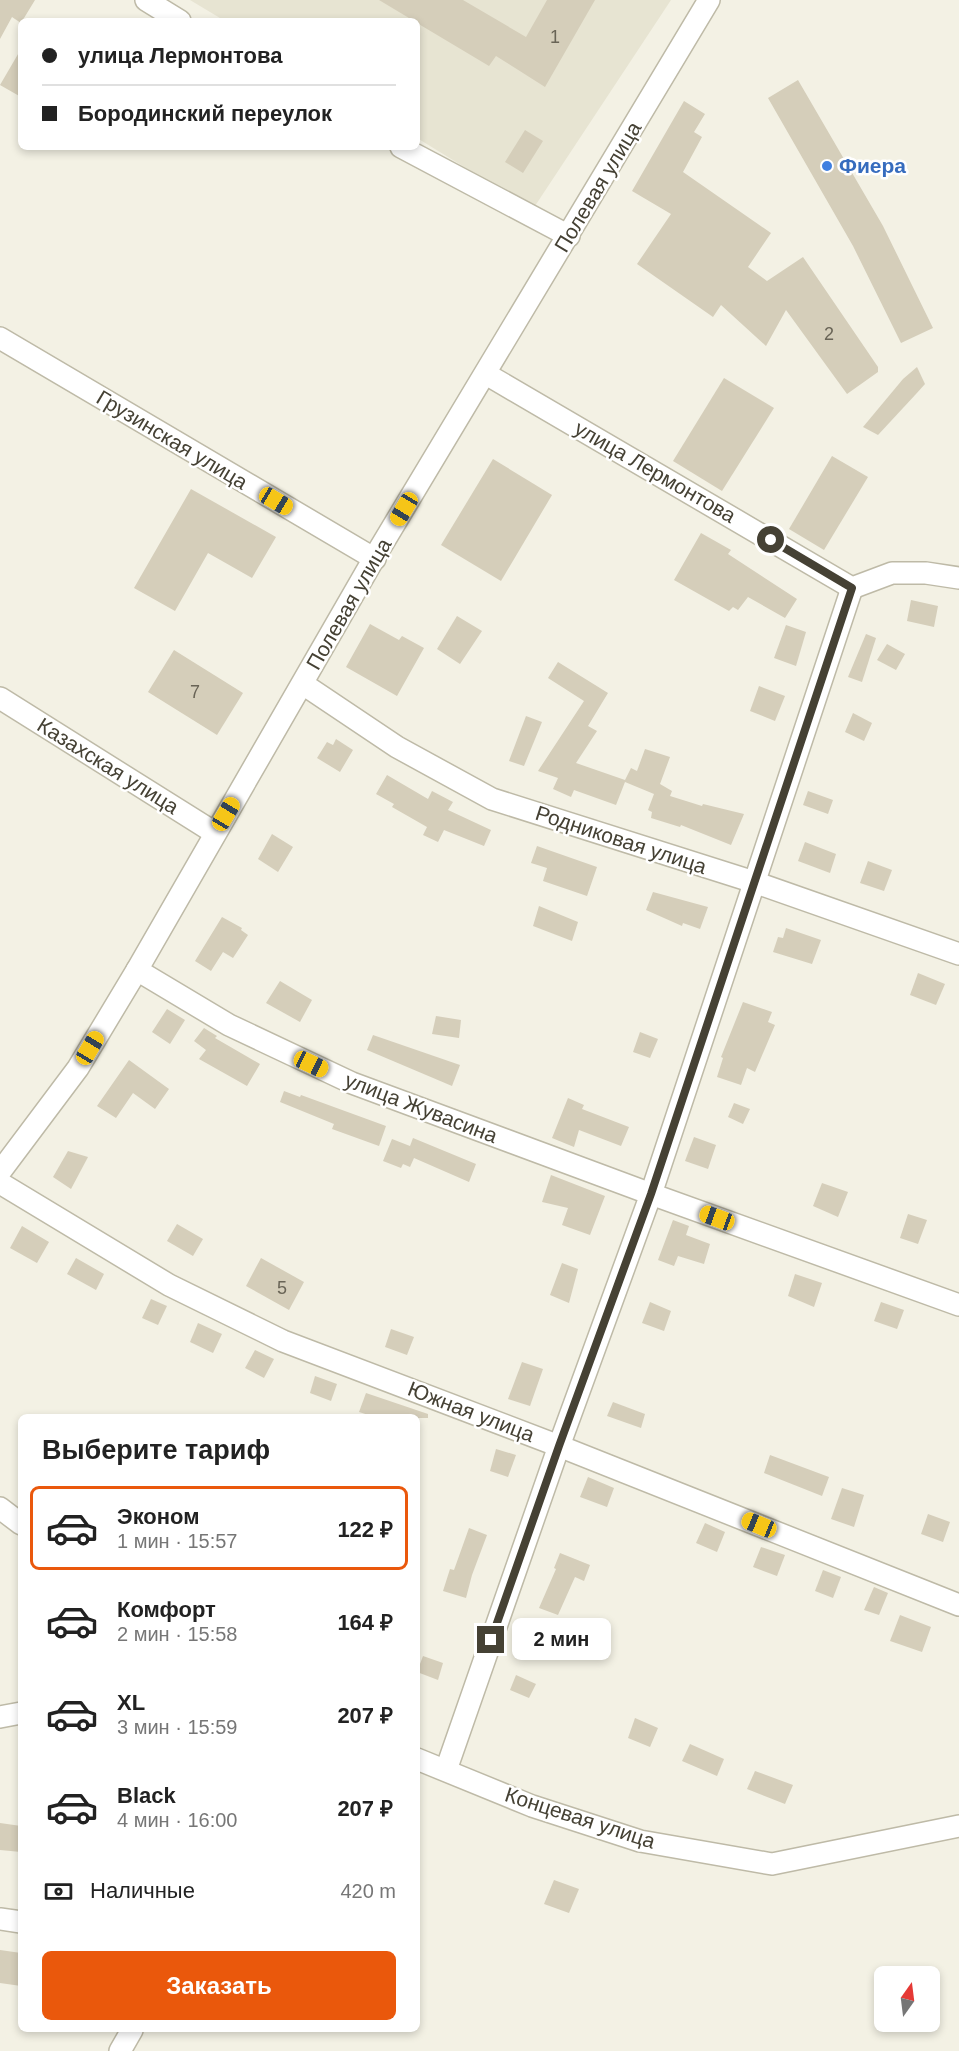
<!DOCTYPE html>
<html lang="ru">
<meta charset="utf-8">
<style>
body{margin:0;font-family:Arial,sans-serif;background:#f6f6f6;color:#222;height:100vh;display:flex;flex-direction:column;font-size:22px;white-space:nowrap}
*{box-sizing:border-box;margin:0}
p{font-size:20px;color:#767676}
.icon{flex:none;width:33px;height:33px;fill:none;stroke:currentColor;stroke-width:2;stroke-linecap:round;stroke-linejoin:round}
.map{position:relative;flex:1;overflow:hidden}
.details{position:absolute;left:18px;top:1414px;width:402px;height:618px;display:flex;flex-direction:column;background:#fff;border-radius:9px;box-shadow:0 3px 9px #0003}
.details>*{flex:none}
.top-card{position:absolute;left:18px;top:18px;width:402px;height:132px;border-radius:9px;box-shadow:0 3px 9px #0003;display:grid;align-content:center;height:132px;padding:0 24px;background:#fff}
.needle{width:39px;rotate:14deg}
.controls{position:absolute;left:874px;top:1966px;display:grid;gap:12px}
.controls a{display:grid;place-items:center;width:66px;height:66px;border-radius:9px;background:#fff;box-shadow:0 3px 9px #0003;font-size:30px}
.end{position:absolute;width:27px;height:27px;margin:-14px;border:8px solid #454134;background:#fff;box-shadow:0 0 0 3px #fff}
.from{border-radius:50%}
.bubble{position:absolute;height:42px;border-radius:9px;background:#fff;box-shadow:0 3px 9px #0003;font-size:20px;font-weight:700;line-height:42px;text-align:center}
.car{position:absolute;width:18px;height:36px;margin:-18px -9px;border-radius:8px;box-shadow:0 0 4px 2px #0007;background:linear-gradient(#f5c518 24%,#345 0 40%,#f5c518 0 76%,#345 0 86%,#f5c518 0)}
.top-card b{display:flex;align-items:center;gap:21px;height:57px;font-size:22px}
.top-card b+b{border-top:2px solid #e0e0e0}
.top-card i{width:15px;height:15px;background:#222}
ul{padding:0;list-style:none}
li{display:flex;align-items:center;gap:18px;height:84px;margin:0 12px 9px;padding:0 12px;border:3px solid transparent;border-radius:9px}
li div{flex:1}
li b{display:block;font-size:22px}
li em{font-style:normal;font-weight:700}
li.active{border-color:#ea580c}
li>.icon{width:54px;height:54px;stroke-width:1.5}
h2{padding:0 24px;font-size:27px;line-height:72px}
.pay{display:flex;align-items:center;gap:15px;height:66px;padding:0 24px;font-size:22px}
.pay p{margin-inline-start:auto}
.primary-button{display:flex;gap:12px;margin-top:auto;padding:12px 24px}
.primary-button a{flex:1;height:69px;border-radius:9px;background:#ea580c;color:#fff;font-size:24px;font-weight:700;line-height:69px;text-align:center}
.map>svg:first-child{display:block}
</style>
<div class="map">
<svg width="959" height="2051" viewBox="0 0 959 2051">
<rect width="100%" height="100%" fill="#f3f1e4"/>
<path fill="#e7e4d2" d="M190 0H671L533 209 417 138V21H225Z"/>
<g fill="#d5ceba">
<path d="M0 0H35L21 23 12 17 0 39Z"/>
<path d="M379 0H463L526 37 547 0H595L545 87 496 56 489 66 417 23V21H414Z"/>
<path d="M21 49V97L0 85Z"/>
<path d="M798 80 883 226 933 328 901 343 853 246 768 98Z"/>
<path d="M684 101 705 114 694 132 702 137 683 172 771 233 748 267 767 281 803 257 878 367V372L847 394 786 310 766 346 721 305 713 317 637 264 671 214 632 191Z"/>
<path d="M525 130 543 141 523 173 505 162Z"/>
<path d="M917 367 925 384 916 394 878 435 863 427 903 379Z"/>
<path d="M724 378 774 408 722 491 673 461Z"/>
<path d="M832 456 868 477 824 550 789 529Z"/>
<path d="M493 459 552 495 501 581 441 545Z"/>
<path d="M191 489 276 537 252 578 208 553 175 611 134 588Z"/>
<path d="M701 533 731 550 728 554 797 599 785 618 748 597 738 610 733 607 729 611 674 580Z"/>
<path d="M911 600 938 606 934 627 907 621Z"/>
<path d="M457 616 482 631 460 664 437 649Z"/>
<path d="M370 624 399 640 402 636 424 648 397 696 346 667Z"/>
<path d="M786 625 806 632 796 666 774 658Z"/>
<path d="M866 634 876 638 862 682 848 677Z"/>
<path d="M887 644 905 654 896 670 877 660Z"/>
<path d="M174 650 243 693 217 735 148 692Z"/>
<path d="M558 662 608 693 588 726 597 731 576 763 625 780 631 768 637 771 645 749 670 757 660 784 672 791 670 796 702 806 703 804 744 814 731 845 681 825 680 827 651 818 652 812 648 810 654 794 625 782 616 805 574 790 571 797 553 789 558 778 538 771 584 701 548 678Z"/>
<path d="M759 686 785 696 775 721 750 711Z"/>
<path d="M853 713 872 723 864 741 845 732Z"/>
<path d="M526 716 542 722 524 766 509 761Z"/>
<path d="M336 739 353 750 340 772 317 758 327 742 333 745Z"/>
<path d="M387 775 428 799 432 791 453 802 448 810 491 830 484 846 444 830 438 842 423 835 427 827 392 807 394 804 376 794Z"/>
<path d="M808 791 833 800 828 814 803 805Z"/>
<path d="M272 834 293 847 278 872 258 859Z"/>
<path d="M805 842 836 854 830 873 798 861Z"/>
<path d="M537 846 597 867 587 896 543 881 547 868 531 863Z"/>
<path d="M868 861 892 870 884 891 860 883Z"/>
<path d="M653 892 708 907 700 929 683 923 682 926 646 910Z"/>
<path d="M539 906 578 922 572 941 533 926Z"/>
<path d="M222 917 242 928 241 930 248 935 233 958 223 952 211 971 195 961Z"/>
<path d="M786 928 821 940 812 964 773 952 778 937 783 938Z"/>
<path d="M918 973 945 984 936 1005 910 995Z"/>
<path d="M280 981 312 1000 300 1022 266 1003Z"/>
<path d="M743 1002 772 1012 768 1022 775 1025 755 1072 747 1068 741 1085 717 1077 723 1058 721 1057Z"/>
<path d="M167 1009 185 1020 170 1044 152 1032Z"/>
<path d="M436 1016 461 1020 459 1038 432 1034Z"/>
<path d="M204 1028 217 1036 215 1038 260 1064 247 1086 199 1059 206 1050 194 1041Z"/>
<path d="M640 1032 658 1039 650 1058 633 1052Z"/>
<path d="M373 1035 460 1065 452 1086 367 1050Z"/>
<path d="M129 1060 169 1089 155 1109 133 1093 116 1118 97 1106Z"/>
<path d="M284 1091 300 1097 301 1095 386 1126 379 1146 332 1129 334 1124 280 1102Z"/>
<path d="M568 1098 584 1105 582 1109 629 1127 621 1146 579 1130 574 1147 552 1138Z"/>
<path d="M734 1103 750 1109 743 1124 728 1117Z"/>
<path d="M694 1137 716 1145 708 1169 685 1161Z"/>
<path d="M413 1138 476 1164 469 1182 414 1158 410 1167 403 1164 401 1168 383 1161 392 1139 410 1146Z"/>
<path d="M68 1151 88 1157 71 1189 53 1177Z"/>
<path d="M551 1175 605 1196 590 1235 562 1225 568 1208 542 1202Z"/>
<path d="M822 1183 848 1192 838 1217 813 1206Z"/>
<path d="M908 1214 927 1220 918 1244 900 1238Z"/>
<path d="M673 1220 689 1226 686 1235 710 1244 704 1264 678 1256 674 1266 658 1260Z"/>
<path d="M177 1224 203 1239 193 1256 167 1241Z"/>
<path d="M22 1226 49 1242 37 1263 10 1248Z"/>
<path d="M76 1258 104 1274 96 1290 67 1274Z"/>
<path d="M261 1258 304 1282 289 1310 246 1286Z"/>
<path d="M562 1263 578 1269 569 1303 550 1295Z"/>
<path d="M795 1274 822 1283 814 1307 788 1296Z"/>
<path d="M151 1299 167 1306 158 1325 142 1318Z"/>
<path d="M650 1302 671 1311 664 1331 642 1323Z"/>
<path d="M881 1302 904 1310 897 1329 874 1321Z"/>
<path d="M198 1323 222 1334 213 1353 190 1342Z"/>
<path d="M391 1329 414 1337 407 1355 385 1347Z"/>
<path d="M255 1350 274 1359 264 1378 245 1368Z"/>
<path d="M522 1362 543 1369 530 1406 508 1399Z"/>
<path d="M315 1376 337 1384 331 1401 310 1393Z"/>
<path d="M366 1393 428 1414V1418H378L359 1412Z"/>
<path d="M613 1402 645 1414 641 1428 607 1416Z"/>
<path d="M496 1449 516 1455 508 1477 490 1471Z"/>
<path d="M770 1455 829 1477 822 1496 764 1473Z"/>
<path d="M588 1477 614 1488 607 1507 580 1497Z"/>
<path d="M842 1488 864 1495 854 1527 831 1519Z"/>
<path d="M928 1514 950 1522 943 1542 921 1534Z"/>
<path d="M705 1523 725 1532 717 1552 696 1543Z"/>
<path d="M469 1528 487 1535 472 1575 466 1598 443 1591 450 1569 454 1570Z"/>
<path d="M761 1547 785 1555 777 1576 753 1567Z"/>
<path d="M560 1553 590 1565 584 1581 575 1577 558 1615 539 1608 556 1569 554 1568Z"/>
<path d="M823 1570 841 1577 833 1598 815 1591Z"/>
<path d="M874 1587 888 1593 879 1615 864 1610Z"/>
<path d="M900 1615 931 1627 922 1652 890 1641Z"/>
<path d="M423 1656 443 1663 438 1680 417 1672Z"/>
<path d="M516 1675 536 1684 529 1698 510 1690Z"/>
<path d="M635 1718 658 1728 650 1747 628 1738Z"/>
<path d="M690 1744 724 1759 717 1776 682 1761Z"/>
<path d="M755 1771 793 1785 785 1804 747 1789Z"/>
<path d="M0 1823 21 1826V1852L0 1850Z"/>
<path d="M554 1880 579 1889 569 1913 544 1904Z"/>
<path d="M0 1950 21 1953V1986L0 1983Z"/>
</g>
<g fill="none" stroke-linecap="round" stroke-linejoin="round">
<defs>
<g id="minor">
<path d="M146 0 180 21"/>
<path d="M401 147 569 236"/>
<path d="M0 338 375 559"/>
<path d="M486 374 852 588 892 573H926L959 578"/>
<path d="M303 684 397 747 492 799 754 882 959 954"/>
<path d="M0 698 215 833"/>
<path d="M137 970 229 1025 352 1083 651 1194 959 1305"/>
<path d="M0 1172 78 1068 137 970 380 548 709 0"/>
<path d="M0 1183 169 1285 283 1341 559 1446 959 1605"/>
<path d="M0 1508 21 1524"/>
<path d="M0 1717 21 1713"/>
<path d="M417 1759 532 1806 640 1841 772 1864 959 1826"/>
<path d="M446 1770 559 1446 651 1194 852 588"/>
<path d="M0 1919 21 1922"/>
<path d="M120 2051 132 2030"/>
</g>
</defs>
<use href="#minor" stroke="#bebaa7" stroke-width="24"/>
<use href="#minor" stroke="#fff" stroke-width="21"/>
</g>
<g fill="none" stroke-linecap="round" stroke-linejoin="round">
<path stroke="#454134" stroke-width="8" d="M491 1640 559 1446 651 1194 852 588 771 540"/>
</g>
<circle fill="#3f7fe0" stroke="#fff" stroke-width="2" cx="827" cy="166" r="6"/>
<g text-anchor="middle" stroke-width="5" stroke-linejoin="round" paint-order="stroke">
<g font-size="18" fill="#696456">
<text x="555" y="43">1</text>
<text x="829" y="340">2</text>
<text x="195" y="698">7</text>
<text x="282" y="1294">5</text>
</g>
<g font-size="21" font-weight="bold" fill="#366cbe" stroke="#fff" text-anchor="start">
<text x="839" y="173">Фиера</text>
</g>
<g font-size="21" fill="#454134" stroke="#fff">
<text transform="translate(598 187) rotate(-59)" y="7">Полевая улица</text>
<text transform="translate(172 440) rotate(31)" y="7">Грузинская улица</text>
<text transform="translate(655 472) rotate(30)" y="7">улица Лермонтова</text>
<text transform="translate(349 604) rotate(-60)" y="7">Полевая улица</text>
<text transform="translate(108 766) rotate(32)" y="7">Казахская улица</text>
<text transform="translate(621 840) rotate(18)" y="7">Родниковая улица</text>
<text transform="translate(421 1108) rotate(21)" y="7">улица Жувасина</text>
<text transform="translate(471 1412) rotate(21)" y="7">Южная улица</text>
<text transform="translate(580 1818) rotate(18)" y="7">Концевая улица</text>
</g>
</g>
</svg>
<div class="controls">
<a><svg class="needle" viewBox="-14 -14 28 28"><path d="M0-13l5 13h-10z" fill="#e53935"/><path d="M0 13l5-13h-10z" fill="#767676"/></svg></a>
</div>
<i class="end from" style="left:771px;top:540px"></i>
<i class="end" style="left:491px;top:1640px"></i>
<div class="bubble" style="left:512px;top:1618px;width:99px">2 мин</div>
<i class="car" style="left:276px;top:501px;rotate:121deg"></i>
<i class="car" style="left:404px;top:509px;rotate:211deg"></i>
<i class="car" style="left:226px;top:814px;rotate:31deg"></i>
<i class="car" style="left:90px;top:1048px;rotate:31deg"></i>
<i class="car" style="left:311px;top:1064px;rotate:115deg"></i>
<i class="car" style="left:717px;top:1218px;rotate:290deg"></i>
<i class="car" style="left:759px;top:1525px;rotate:292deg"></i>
<div class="top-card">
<b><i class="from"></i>улица Лермонтова</b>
<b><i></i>Бородинский переулок</b>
</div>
<section class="details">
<h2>Выберите тариф</h2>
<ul>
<li class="active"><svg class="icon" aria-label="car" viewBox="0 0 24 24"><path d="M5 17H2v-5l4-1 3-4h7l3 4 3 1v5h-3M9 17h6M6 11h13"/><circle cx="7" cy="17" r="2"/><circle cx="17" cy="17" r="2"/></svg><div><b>Эконом</b><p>1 мин · 15:57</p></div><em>122 ₽</em></li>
<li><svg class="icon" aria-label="car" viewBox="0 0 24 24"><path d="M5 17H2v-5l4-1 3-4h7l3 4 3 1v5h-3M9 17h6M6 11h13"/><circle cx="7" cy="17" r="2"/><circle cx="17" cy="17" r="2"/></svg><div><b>Комфорт</b><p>2 мин · 15:58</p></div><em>164 ₽</em></li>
<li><svg class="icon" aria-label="car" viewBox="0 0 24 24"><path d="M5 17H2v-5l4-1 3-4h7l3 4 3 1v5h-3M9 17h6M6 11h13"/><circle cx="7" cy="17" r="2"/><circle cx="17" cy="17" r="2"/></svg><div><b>XL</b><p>3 мин · 15:59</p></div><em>207 ₽</em></li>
<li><svg class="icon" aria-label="car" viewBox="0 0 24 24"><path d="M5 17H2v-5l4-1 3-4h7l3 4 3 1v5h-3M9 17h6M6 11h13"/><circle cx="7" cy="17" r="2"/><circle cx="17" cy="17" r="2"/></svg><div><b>Black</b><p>4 мин · 16:00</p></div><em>207 ₽</em></li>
</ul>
<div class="pay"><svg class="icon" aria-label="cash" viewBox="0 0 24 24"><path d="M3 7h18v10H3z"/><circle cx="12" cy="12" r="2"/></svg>Наличные<p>420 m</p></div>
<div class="primary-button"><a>Заказать</a></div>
</section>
</div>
